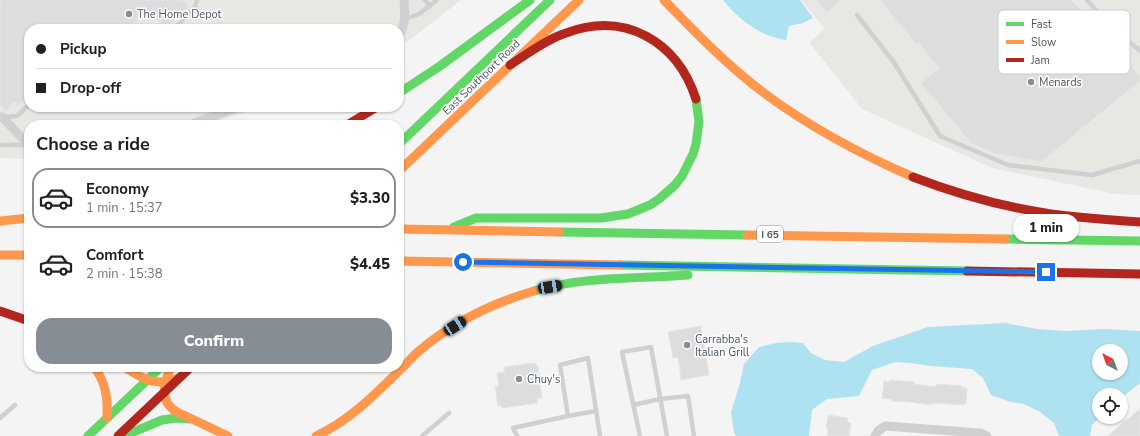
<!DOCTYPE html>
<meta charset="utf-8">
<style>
body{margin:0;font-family:"Nunito Sans",sans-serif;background:#f2f2f2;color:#202124;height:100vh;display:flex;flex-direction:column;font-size:15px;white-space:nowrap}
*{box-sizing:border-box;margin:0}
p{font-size:13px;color:#757577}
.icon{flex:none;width:22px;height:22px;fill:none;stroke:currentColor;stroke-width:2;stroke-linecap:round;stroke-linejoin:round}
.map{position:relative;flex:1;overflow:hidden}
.details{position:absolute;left:24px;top:120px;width:380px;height:252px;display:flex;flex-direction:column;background:#fff;border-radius:16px;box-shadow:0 1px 3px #0004}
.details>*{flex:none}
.banner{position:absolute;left:24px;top:24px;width:380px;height:88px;border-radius:16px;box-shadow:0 1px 3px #0004;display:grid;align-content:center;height:88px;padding:0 12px;background:#fff}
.needle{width:26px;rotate:319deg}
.buttons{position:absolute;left:1092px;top:344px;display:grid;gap:8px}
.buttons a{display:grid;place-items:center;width:36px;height:36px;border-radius:50%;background:#fff;box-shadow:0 1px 3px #0004;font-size:20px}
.end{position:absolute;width:18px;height:18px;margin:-9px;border:5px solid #1a73e8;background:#fff;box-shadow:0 0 0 2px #fff}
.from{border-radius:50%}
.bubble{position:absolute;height:28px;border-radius:14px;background:#fff;box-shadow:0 1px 3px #0004;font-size:13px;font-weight:800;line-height:28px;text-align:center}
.car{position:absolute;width:12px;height:24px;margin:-12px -6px;border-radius:5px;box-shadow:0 0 3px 1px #0007;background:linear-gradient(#222 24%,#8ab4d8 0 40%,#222 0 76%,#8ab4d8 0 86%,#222 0)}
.banner b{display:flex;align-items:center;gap:14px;height:38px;font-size:15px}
.banner b+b{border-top:1px solid #e0e0e0}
.banner i{width:10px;height:10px;background:#202124}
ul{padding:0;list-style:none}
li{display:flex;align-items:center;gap:12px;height:60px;margin:0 8px 6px;padding:0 4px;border:2px solid transparent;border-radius:16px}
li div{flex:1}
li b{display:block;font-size:15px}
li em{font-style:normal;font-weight:800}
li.selected{border-color:#868d94}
li>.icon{width:36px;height:36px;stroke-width:1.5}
h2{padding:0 12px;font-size:18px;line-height:48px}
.cta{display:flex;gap:8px;margin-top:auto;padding:8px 12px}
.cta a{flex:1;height:46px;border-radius:16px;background:#868d94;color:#fff;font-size:16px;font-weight:800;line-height:46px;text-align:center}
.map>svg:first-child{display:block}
</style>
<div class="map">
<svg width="1140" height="436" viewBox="0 0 1140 436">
<rect width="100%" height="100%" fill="#f4f4f4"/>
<g fill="#e8e7e3">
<path d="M0 0H461L420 32 399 47V29H29V107H258L208 125H29V159L0 158Z"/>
<path d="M801 0H1140V195L1115 194 992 168 862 109 809 42 825 29Z"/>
</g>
<g fill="#aee2f0" fill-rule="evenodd">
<path d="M723 0H800L813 18 803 23 789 26 786 40C760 36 739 20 723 0Z"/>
<path d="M1005 323 1037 329 1066 331 1104 329 1140 331V383L1121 398V395H1099V417H1100L1092 425 1090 436H1059L1054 423 1040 412 1024 404 1011 402 991 395 983 378 972 369 930 366 911 363 895 362 872 370 859 396 827 399 812 410 809 436H736L734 432 731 412 740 383 744 364 759 347 776 343 791 342 803 343 811 353 825 360 844 362 873 346 928 327ZM1099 351H1121V373H1099Z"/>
</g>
<g fill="#ddddde" stroke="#e5e6e7">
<path d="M0 0H183L189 6 166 28 148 10 128 29H29V95L18 106 15 101 6 111 0 105Z"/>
<path d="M816 0H841L827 12Z"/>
<path d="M880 0H1072L1119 56 1122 54 1140 76V81L1041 162 993 153 971 143 921 83 939 68 919 43 917 45Z"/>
<path d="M701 326 709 375 681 380 678 357 673 358 668 332Z"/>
<path d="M533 363H535L538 367 542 398H537L538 403 502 408 501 405 498 406 495 386H499L497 373 505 372 504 367Z"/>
<path d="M890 380 915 382 914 384 936 387V384L962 386V387L967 388 966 404H964V405L932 403V405L902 401V402L891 401V399L882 398 884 381 889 382Z"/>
<path d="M1140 409V436H1108L1128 418V419Z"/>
<path d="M828 415 848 418 847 422 851 423 849 436H827L828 429 826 428Z"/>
</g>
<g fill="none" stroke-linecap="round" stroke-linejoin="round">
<g stroke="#ced0d2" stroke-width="4.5">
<path d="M425 0 430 6"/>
<path d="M1087 0 1104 20 1140 51"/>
<path d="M857 15 893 61 940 136 1008 165 1092 175 1140 161"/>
<path d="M405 19 419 14 437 0"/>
<path d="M174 29 195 7 197 0"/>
<path d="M3 117 17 116 29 105"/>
<path d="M0 145H28"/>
<path d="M633 405 660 399 688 396 694 436"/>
<path d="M568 416 596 411"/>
<path d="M0 418 15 405"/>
<path d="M422 436 449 413"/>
<path d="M517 436 513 428 568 416 560 365 588 358 600 436"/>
<path d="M640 436 622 352 651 347 667 436"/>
</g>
<g stroke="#ced0d2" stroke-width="9">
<path d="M399 36C406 24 405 13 404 0"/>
<path d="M2 117 29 145"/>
<path d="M189 125 238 107"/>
<path d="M875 436 878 431 885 426 980 433 987 436"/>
</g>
<g stroke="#63d668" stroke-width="9">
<path d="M399 93 440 66 530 0"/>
<path d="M399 144 550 0"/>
<path d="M454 227 476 218H601L628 214 650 205 659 199 675 185 682 176 693 154 696 144 699 122 696 99"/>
<path d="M559 232 747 235"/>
<path d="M1005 239 1140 241"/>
<path d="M620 265 967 271"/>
<path d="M534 291C584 276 637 279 688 275"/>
<path d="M88 436 161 367"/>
<path d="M124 436 162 420 176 418 189 419"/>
</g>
<g stroke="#ff974d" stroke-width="9">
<path d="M664 0C696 33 728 66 764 93 811 128 860 154 913 177"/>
<path d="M399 171 579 0"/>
<path d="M0 221 29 218"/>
<path d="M399 229 559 232"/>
<path d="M747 235 1005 239"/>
<path d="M0 255H29"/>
<path d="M399 261 620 265"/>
<path d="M94 367C106 382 108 399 107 418"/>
<path d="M124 367C145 380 155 387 179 378"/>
<path d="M171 367C164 382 158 401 177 412 182 415 188 417 194 420 205 425 217 431 228 436"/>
<path d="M316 436C351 420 376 393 404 366 409 361 413 356 419 351 452 323 493 303 534 291"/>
</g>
<g stroke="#b3261e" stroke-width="9">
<path d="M510 65C527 54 547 39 566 33 625 11 677 41 696 99"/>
<path d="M347 125 377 107"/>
<path d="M913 177C957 194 1004 207 1051 214 1081 218 1110 220 1140 222"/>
<path d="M967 271 1140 274"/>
<path d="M0 311 29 321"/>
<path d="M118 436 191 367"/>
</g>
</g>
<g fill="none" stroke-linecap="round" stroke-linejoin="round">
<path stroke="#1a73e8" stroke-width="5" d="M463 262 1046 272"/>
</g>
<g fill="#868d94" stroke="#fff" stroke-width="1.5">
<circle cx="129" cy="14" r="4"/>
<circle cx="1031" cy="82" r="4"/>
<circle cx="687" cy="345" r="4"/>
<circle cx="519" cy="379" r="4"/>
</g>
<g text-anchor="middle" stroke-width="3" stroke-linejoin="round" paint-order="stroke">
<rect fill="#fff" stroke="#808990" stroke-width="1" x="757" y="226" width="26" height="16" rx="3"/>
<g font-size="10" font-weight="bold" fill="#4a5661">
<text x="770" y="238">I 65</text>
</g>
<g font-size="11" fill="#4a5661" stroke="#fff" text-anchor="start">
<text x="137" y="18">The Home Depot</text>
<text x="1039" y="86">Menards</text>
<text x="695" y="343">Carrabba's<tspan x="695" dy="13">Italian Grill</tspan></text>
<text x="527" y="383">Chuy's</text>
</g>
<g font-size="11" fill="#4a5661" stroke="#fff">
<text transform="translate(481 77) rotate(-44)" y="4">East Southport Road</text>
</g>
</g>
<rect x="998" y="10" width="132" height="64" rx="6" fill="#fff" stroke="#c9ccd0" stroke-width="1"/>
<rect x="1006" y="22" width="18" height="4" fill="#63d668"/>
<rect x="1006" y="40" width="18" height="4" fill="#ff974d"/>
<rect x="1006" y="58" width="18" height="4" fill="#b3261e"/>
<g font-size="11" fill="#4a5661">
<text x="1031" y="28">Fast</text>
<text x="1031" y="46">Slow</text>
<text x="1031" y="64">Jam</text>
</g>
</svg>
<div class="buttons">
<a><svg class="needle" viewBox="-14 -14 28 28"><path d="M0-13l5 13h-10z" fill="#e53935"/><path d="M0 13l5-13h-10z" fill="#757577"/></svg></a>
<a><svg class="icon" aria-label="locate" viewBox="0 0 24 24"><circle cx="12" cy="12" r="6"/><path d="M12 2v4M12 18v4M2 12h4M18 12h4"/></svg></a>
</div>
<i class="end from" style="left:463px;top:262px"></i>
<i class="end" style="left:1046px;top:272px"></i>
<div class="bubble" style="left:1013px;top:214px;width:66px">1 min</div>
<i class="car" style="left:550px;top:287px;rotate:81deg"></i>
<i class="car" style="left:455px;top:326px;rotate:57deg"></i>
<div class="banner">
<b><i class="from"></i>Pickup</b>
<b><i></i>Drop-off</b>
</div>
<section class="details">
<h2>Choose a ride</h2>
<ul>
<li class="selected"><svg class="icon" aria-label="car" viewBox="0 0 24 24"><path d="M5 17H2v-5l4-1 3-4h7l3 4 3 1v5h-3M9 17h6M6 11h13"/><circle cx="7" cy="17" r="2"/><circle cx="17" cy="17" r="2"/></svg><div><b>Economy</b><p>1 min · 15:37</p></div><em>$3.30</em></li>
<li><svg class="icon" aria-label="car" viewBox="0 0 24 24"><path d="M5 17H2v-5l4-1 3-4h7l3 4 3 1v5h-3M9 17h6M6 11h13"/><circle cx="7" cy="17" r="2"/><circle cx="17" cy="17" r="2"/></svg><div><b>Comfort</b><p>2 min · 15:38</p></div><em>$4.45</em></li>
</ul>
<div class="cta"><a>Confirm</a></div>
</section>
</div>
